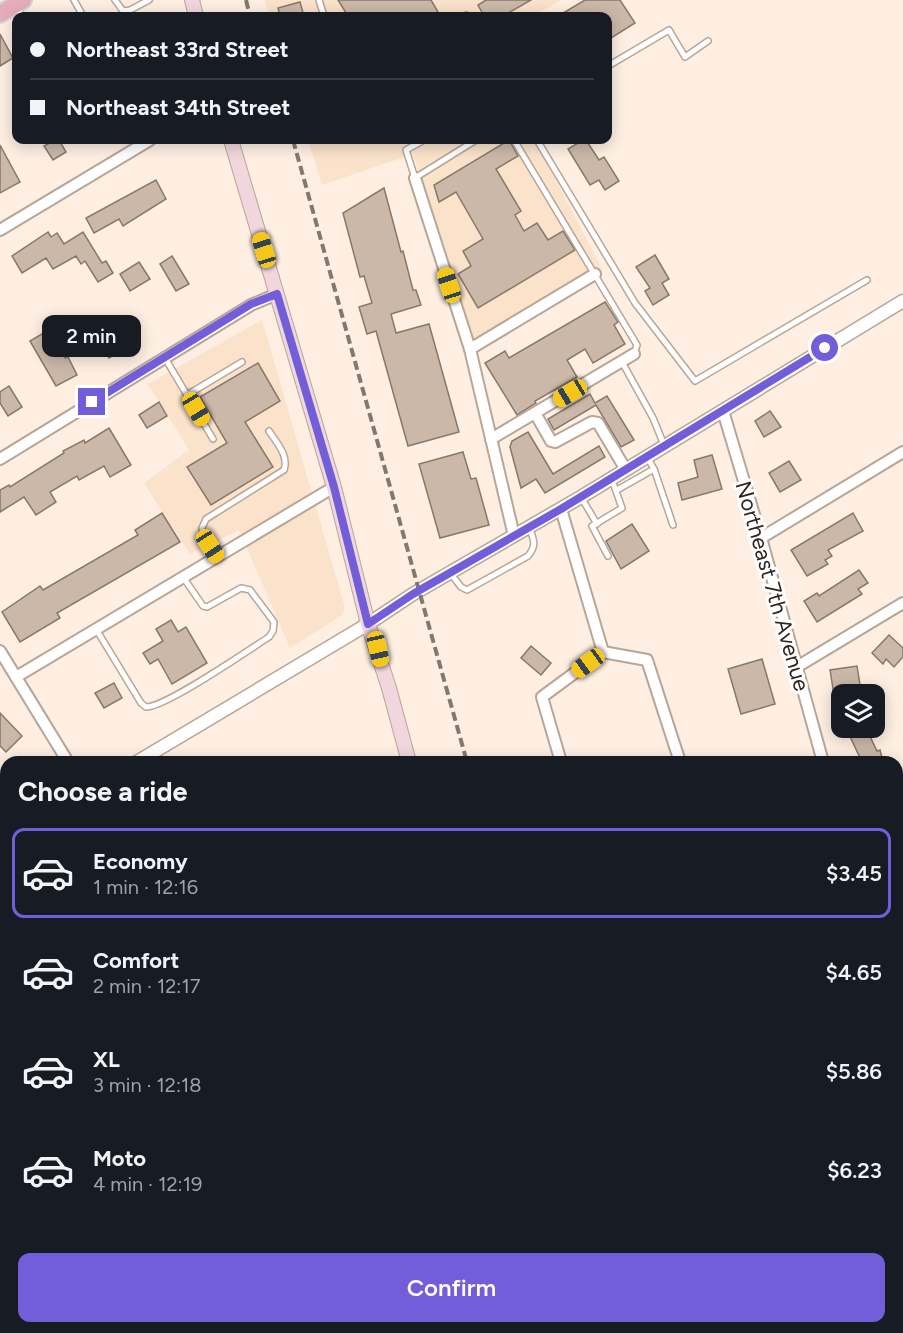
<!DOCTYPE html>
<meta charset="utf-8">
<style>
body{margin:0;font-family:Figtree,sans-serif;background:#242831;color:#f1f3f6;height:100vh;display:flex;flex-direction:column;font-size:22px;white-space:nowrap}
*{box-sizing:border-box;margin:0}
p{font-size:20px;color:#9ea1a6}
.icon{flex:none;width:33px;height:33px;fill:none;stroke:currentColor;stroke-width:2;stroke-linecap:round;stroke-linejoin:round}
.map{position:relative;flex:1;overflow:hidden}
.side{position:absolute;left:0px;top:756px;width:903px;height:578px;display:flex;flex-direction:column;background:#171b24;border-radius:18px 18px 0 0;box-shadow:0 3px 15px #0003}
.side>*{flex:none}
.top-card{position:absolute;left:12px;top:12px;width:600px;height:132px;border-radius:12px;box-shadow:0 3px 15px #0003;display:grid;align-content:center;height:132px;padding:0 18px;background:#171b24}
.fabs{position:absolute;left:831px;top:684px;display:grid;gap:12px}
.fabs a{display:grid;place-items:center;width:54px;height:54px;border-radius:12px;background:#171b24;box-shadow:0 3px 15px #0003;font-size:30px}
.end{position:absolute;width:27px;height:27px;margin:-14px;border:8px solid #725ed9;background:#fff;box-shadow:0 0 0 3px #fff}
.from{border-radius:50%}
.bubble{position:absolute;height:42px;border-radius:12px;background:#171b24;box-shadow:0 3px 15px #0003;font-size:20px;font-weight:600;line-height:42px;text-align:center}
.car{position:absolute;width:18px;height:36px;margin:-18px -9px;border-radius:8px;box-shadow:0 0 4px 2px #0007;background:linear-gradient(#f5c518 24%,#345 0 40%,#f5c518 0 76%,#345 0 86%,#f5c518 0)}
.top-card b{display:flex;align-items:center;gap:21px;height:57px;font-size:22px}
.top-card b+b{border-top:2px solid #363941}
.top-card i{width:15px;height:15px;background:#f1f3f6}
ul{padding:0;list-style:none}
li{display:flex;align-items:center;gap:18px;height:90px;margin:0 12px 9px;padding:0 6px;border:3px solid transparent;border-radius:12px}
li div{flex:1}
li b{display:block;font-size:22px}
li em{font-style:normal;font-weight:600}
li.active{border-color:#725ed9}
li>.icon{width:54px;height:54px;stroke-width:1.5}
h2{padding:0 18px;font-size:27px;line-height:72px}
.button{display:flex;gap:12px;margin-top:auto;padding:12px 18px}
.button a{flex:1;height:69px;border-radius:12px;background:#725ed9;color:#fff;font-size:24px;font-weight:600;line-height:69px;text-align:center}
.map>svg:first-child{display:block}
</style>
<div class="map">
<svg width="903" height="1333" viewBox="0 0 903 1333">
<rect width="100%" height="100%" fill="#feefe2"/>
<g fill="#fae2cb">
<path d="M264 0H561L533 16H270Z"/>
<path d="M308 140H535L603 271 472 340 413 154 322 185Z"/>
<path d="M262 320 345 608 342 615 290 648 239 530 190 554 144 483 189 450 148 384Z"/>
</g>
<g fill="#cbb8a9" stroke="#897869" stroke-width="1.5">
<path d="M338 0H431L438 12 430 16H348Z"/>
<path d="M486 0H531L503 16H484L478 5Z"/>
<path d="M585 0H620L635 23 608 40V16H558Z"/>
<path d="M300 2 304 16H280L278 8Z"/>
<path d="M0 34 13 58 0 66Z"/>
<path d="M55 140H59L66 152 53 160 44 146Z"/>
<path d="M509 140 518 156 496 169 521 211 515 215 524 231 537 223 548 240 563 231 575 250 478 308 458 274 471 266 463 251 483 239 456 192 439 202 434 185Z"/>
<path d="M583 140H586L599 160 604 157 619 181 605 190 599 180 590 185 568 149Z"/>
<path d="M0 145 20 182 0 193Z"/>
<path d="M156 180 166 199 123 226 119 219 94 233 86 218Z"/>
<path d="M384 188 401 252 403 251 413 290H416L421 305 391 314 396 333 429 324 459 432 408 446 376 331 367 334 359 307 372 303 364 276 360 277 343 213Z"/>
<path d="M48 232 51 237 57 233 64 244 83 232 102 263 106 261 113 273 98 282 85 261 81 264 76 256 53 269 46 258 22 273 12 256Z"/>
<path d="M655 255 669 279 662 283 669 295 653 305 645 291 650 288 636 267Z"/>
<path d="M172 256 189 284 176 291 160 264Z"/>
<path d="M139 262 150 279 130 291 120 274Z"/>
<path d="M605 302 618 322 614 325 625 344 593 363 585 349 567 360 577 377 535 401 536 403 517 415 485 363 505 351 509 358Z"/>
<path d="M52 328 57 336 53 338 65 358 68 357 77 375 56 386 30 341Z"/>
<path d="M113 333 123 350 109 358 99 341Z"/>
<path d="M258 363 280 401 245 422 273 467 211 505 187 467 227 443 200 397Z"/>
<path d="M9 386 22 407 8 416 0 403V392Z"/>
<path d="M590 394 595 403 607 396 634 440 621 447 596 405 554 430 548 419Z"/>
<path d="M159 402 167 416 147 428 139 415Z"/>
<path d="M770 411 781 427 764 437 755 421Z"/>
<path d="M109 428 131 465 110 477 104 466 79 480 77 476 50 492 56 502 36 515 24 497 0 512V490L9 485 10 487 64 453 63 451 84 440 85 443Z"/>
<path d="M528 432 553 474 599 446 605 457 545 493 536 479 521 488 510 447 512 441Z"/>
<path d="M463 452 471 479 476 478 489 525 440 538 419 464Z"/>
<path d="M712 455 722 489 682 500 678 483 698 477 694 460Z"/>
<path d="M789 461 801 480 780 492 769 473Z"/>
<path d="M162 513 180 542 57 613 60 618 20 642 2 612 40 586 43 590 138 535 135 530Z"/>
<path d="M853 513 863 531 828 550 832 556 825 560 828 564 807 576 791 550Z"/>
<path d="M632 524 649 551 621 569 606 541Z"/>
<path d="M859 570 868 583 858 589 862 594 817 622 804 601 817 593 819 596Z"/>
<path d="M171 620 178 632 186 627 207 663 172 684 158 659 150 664 143 653 163 641 156 629Z"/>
<path d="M889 635 903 648V657L894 667 886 659 883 664 872 653Z"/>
<path d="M531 646 551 663 541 675 521 658Z"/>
<path d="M762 659 775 704 741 714 728 669Z"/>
<path d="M857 666 861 691 834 695 830 670Z"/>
<path d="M114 683 122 698 104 708 95 693Z"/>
<path d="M0 713 22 736 6 752 0 746Z"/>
<path d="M846 728H866L877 751 880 750 883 762H862Z"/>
</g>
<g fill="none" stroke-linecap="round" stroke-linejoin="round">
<defs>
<g id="service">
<path d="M74 0 83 16"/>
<path d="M115 0 123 11 130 10 149 0"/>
<path d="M319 0 324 16"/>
<path d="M16 6 22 16"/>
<path d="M464 16 466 15"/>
<path d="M608 66 669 30 685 57 708 41"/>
<path d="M424 140 406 150 415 178 476 140"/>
<path d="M514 140 637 345 634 354"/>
<path d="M537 140 635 303 695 381 867 280"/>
<path d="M165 358 213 439"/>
<path d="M622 362 653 418 664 445"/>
<path d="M187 395 242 362"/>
<path d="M654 469 673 525"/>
<path d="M617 490 654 469 647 457"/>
<path d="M581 497 597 524"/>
<path d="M608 556 592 526 622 508 612 480"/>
<path d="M217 557 203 535 202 528 206 519 284 470C289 456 277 443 269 431"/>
<path d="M451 574 461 587 467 590 528 556C537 545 534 540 529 527"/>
<path d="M96 629 141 703 146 707C166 707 247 651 269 637L273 631 274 622 250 590 241 588 207 607 203 606 183 577"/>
<path d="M0 1048 6 1044"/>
<path d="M0 1064 6 1074"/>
</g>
<g id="minor">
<path d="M415 178 470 349 514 536"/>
<path d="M0 230 150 140"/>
<path d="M470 349 595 274"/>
<path d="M723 411 761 538 823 762"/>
<path d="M535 413 551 441 555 442 592 422 598 423 626 470"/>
<path d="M491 439 634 354"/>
<path d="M0 459 251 305 277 294"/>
<path d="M561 509 603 652"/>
<path d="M761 538 903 452"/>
<path d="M0 651 68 762"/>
<path d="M795 668 903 603"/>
<path d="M16 677 334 487"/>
<path d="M561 762 542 697 603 652 647 660 680 762"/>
<path d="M897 850 903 846"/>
<path d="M897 1001 903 997"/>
<path d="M897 1023 903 1044"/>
<path d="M0 1271 6 1268"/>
<path d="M406 1328 408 1333"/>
<path d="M730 1328 731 1333"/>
<path d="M181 1333 190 1328"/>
<path d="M460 1333 469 1328"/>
<path d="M823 1333 832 1328"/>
</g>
<g id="tertiary">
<path d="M137 762 368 624 413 594 581 497 903 301"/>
<path d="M0 845 6 841"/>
</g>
<g id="secondary">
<path d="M192 0 196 16"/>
<path d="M231 140 334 487 368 624 389 688 409 762"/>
<path d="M557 1328 559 1333"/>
<path d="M578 1328 579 1333"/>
</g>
<path id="primary" d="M0 14 23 0"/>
</defs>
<use href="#service" stroke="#b8a696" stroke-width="8"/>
<use href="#minor" stroke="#b8a696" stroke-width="14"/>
<use href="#tertiary" stroke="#b8a696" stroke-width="15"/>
<use href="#secondary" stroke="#b8a696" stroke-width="16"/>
<use href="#primary" stroke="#d5d4d2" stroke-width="20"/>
<use href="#service" stroke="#fff" stroke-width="5"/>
<use href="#minor" stroke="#fff" stroke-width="10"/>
<use href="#tertiary" stroke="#fff" stroke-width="12"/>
<use href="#secondary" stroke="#f1d6dd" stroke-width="14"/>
<use href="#primary" stroke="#e3adbb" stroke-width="16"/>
<g stroke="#82786f" stroke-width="4" stroke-dasharray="9 4.5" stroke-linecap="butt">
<path d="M246 0 250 16"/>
<path d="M293 140 467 762"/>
<path d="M615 1328 616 1333"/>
</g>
</g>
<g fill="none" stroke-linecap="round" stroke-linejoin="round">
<path stroke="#725ed9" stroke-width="8" d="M92 402 251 304 277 294 334 487 368 624 413 594 561 509 825 348"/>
</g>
<g text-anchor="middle" stroke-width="6" stroke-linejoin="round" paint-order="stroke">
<g font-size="22" fill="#2d2620" stroke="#fff">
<text transform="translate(773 586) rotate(74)" y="8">Northeast 7th Avenue</text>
</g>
</g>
</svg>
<div class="fabs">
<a><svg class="icon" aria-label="layers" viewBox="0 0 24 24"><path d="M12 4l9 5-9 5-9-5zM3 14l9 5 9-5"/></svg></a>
</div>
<i class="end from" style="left:825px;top:348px"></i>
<i class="end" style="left:92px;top:402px"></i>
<div class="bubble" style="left:42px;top:315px;width:99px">2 min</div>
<i class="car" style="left:264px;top:250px;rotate:343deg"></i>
<i class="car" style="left:449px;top:285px;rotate:342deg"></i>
<i class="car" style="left:570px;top:393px;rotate:239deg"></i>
<i class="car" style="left:196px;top:409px;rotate:149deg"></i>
<i class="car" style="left:210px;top:546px;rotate:147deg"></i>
<i class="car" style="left:378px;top:649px;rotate:167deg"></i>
<i class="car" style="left:588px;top:663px;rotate:234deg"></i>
<div class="top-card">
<b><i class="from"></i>Northeast 33rd Street</b>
<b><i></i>Northeast 34th Street</b>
</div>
<section class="side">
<h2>Choose a ride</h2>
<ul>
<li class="active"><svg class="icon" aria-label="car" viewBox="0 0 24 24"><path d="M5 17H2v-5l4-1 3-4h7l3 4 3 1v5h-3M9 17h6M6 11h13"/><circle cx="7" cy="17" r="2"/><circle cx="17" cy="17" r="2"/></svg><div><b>Economy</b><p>1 min · 12:16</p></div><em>$3.45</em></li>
<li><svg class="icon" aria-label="car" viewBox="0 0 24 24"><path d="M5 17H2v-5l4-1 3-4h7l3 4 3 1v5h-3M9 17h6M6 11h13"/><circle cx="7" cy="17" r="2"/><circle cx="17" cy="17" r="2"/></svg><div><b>Comfort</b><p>2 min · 12:17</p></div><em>$4.65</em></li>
<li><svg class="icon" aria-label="car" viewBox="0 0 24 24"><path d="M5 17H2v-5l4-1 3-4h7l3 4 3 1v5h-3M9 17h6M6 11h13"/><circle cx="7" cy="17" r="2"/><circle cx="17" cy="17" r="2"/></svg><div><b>XL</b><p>3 min · 12:18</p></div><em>$5.86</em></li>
<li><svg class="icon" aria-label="car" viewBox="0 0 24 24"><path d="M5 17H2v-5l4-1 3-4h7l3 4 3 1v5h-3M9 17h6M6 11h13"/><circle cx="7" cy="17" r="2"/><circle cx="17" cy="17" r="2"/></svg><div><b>Moto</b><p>4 min · 12:19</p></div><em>$6.23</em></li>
</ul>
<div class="button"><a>Confirm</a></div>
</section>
</div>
